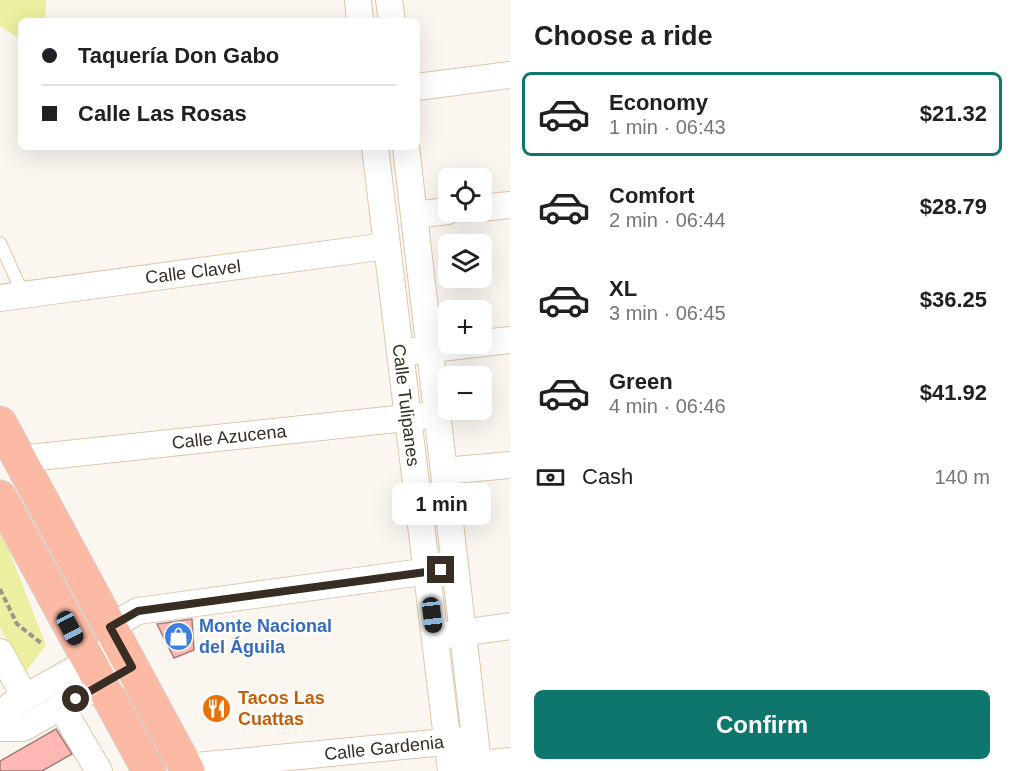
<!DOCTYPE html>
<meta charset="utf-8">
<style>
body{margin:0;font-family:Helvetica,sans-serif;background:#f6f6f6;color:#202124;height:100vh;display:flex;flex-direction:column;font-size:22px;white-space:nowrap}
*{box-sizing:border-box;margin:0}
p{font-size:20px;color:#757577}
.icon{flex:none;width:33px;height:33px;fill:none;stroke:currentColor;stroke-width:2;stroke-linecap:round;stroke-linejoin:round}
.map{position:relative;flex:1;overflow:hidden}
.side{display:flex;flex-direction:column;background:#fff;width:504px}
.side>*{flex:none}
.hud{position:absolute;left:18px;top:18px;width:402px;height:132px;border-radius:9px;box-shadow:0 6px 24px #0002;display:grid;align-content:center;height:132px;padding:0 24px;background:#fff}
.tools{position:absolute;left:438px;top:168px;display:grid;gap:12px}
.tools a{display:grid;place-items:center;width:54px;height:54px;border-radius:9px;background:#fff;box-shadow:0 6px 24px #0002;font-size:30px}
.end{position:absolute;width:27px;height:27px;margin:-14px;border:8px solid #372d22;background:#fff;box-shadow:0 0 0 3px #fff}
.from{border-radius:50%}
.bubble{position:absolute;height:42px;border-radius:9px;background:#fff;box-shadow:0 6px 24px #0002;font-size:20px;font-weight:800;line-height:42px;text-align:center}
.car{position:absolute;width:18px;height:36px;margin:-18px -9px;border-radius:8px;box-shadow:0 0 4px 2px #0007;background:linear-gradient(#222 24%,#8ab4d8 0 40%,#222 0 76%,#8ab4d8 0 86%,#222 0)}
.hud b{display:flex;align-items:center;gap:21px;height:57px;font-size:22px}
.hud b+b{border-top:2px solid #e0e0e0}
.hud i{width:15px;height:15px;background:#202124}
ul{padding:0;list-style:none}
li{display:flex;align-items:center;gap:18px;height:84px;margin:0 12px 9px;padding:0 12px;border:3px solid transparent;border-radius:9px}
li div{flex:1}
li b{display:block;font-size:22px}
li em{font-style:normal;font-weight:800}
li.on{border-color:#0f766e}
li>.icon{width:54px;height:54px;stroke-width:1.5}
h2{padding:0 24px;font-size:27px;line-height:72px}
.pay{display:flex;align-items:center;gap:15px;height:66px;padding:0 24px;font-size:22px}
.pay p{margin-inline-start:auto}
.button{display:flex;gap:12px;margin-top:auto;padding:12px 24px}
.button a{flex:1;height:69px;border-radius:9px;background:#0f766e;color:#fff;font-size:24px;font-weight:800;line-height:69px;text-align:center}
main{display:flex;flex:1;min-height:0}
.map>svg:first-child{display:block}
</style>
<main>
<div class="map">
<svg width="510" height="771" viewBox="0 0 510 771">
<rect width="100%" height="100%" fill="#fbf6f0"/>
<g fill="#ecefa0">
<path d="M0 0H46L45 21H21V40L0 26Z"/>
<path d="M0 527 46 645 25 673 0 628Z"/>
</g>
<g fill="#ffb8b4" stroke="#a37d7a" stroke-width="1.5">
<path d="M192 619 194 650 174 658 157 624Z"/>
<path d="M56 729 72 754 42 771H0V761Z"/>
</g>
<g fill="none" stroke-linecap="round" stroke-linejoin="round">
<defs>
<path id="lane" d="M0 243 23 294"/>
<g id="street">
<path d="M358 0 360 21"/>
<path d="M389 0 392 21"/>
<path d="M417 87 510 75"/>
<path d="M375 147 451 771"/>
<path d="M406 147 479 771"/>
<path d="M482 208 510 205"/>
<path d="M414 215 448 211"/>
<path d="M0 298 386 246"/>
<path d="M415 351 510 340"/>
<path d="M20 459 425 416"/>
<path d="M444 471 510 465"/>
<path d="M110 627 138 611 444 569"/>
<path d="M447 635 510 626"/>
<path d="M0 652 25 697"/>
<path d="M61 707 99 771"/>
<path d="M0 724 11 705 106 652"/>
<path d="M0 728H23L118 675"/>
<path d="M463 766 510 761"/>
<path d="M186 767 465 740"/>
</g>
<g id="primary">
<path d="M0 423 188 771"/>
<path d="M0 497 149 771"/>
</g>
</defs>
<use href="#lane" stroke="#dfc7aa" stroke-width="14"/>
<use href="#street" stroke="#dfc7aa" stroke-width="28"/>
<use href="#primary" stroke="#d3d1ce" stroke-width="35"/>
<path stroke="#9c958c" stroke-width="4" stroke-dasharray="6 3" stroke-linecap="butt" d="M0 589 17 624 41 643"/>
<use href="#lane" stroke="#fff" stroke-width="12"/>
<use href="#street" stroke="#fff" stroke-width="26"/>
<use href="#primary" stroke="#fcbaa4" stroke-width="33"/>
</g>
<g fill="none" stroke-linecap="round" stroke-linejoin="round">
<path stroke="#372d22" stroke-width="8" d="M76 699 132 667 110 627 138 611 441 570"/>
</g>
<defs>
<symbol id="shop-disc" viewBox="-11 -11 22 22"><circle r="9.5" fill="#3f7fe0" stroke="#fff"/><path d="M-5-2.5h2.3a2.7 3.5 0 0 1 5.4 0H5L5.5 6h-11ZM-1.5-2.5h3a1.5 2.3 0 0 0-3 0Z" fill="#fff"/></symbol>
<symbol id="restaurant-disc" viewBox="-11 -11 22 22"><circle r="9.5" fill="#e8710a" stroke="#fff"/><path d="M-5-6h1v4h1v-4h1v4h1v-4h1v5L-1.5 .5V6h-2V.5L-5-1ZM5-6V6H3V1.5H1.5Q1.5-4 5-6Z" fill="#fff"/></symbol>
</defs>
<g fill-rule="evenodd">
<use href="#shop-disc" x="162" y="620" width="33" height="33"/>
<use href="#restaurant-disc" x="200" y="692" width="33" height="33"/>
</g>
<g text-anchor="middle" stroke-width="4.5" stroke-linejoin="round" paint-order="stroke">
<g font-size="18" fill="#372d22" stroke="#fff">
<text transform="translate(193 272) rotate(-7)" y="6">Calle Clavel</text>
<text transform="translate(406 405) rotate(83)" y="6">Calle Tulipanes</text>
<text transform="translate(229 437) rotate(-6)" y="6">Calle Azucena</text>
<text transform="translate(384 748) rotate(-6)" y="6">Calle Gardenia</text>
</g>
<g font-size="18" font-weight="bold" fill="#366cbe" stroke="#fff" text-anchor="start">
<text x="199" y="632">Monte Nacional<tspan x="199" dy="21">del Águila</tspan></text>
</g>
<g font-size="18" font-weight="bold" fill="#c56008" stroke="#fff" text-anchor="start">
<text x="238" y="704">Tacos Las<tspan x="238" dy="21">Cuattas</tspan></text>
</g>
</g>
</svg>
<div class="tools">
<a><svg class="icon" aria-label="locate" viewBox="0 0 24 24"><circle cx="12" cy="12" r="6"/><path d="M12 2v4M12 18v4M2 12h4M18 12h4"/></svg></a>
<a><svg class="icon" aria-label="layers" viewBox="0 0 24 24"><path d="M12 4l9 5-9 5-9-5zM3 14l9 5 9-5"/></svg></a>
<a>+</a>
<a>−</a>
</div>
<i class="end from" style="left:76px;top:699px"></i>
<i class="end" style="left:441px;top:570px"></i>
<div class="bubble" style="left:392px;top:483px;width:99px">1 min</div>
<i class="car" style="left:432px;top:615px;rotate:173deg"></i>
<i class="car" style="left:70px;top:628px;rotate:152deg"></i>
<div class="hud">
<b><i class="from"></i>Taquería Don Gabo</b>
<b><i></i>Calle Las Rosas</b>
</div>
</div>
<section class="side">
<h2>Choose a ride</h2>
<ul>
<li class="on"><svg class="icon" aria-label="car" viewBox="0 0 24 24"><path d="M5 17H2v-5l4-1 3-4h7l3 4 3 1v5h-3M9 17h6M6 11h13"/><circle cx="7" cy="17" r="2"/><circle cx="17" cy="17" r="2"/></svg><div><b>Economy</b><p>1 min · 06:43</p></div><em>$21.32</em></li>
<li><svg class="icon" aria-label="car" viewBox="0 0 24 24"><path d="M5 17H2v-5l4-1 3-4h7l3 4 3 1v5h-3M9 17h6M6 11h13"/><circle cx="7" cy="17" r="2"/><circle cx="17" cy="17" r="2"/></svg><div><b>Comfort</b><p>2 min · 06:44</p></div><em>$28.79</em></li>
<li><svg class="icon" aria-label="car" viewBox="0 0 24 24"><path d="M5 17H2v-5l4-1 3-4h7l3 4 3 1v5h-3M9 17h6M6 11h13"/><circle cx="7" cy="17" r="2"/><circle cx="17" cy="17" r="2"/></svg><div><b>XL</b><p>3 min · 06:45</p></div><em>$36.25</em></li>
<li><svg class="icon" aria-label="car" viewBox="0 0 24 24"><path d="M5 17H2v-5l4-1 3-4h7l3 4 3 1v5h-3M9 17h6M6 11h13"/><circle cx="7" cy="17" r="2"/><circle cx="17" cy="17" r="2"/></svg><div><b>Green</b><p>4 min · 06:46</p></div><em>$41.92</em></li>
</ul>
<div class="pay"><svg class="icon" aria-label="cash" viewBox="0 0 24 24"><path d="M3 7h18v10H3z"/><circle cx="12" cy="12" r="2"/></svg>Cash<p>140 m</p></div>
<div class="button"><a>Confirm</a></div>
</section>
</main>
